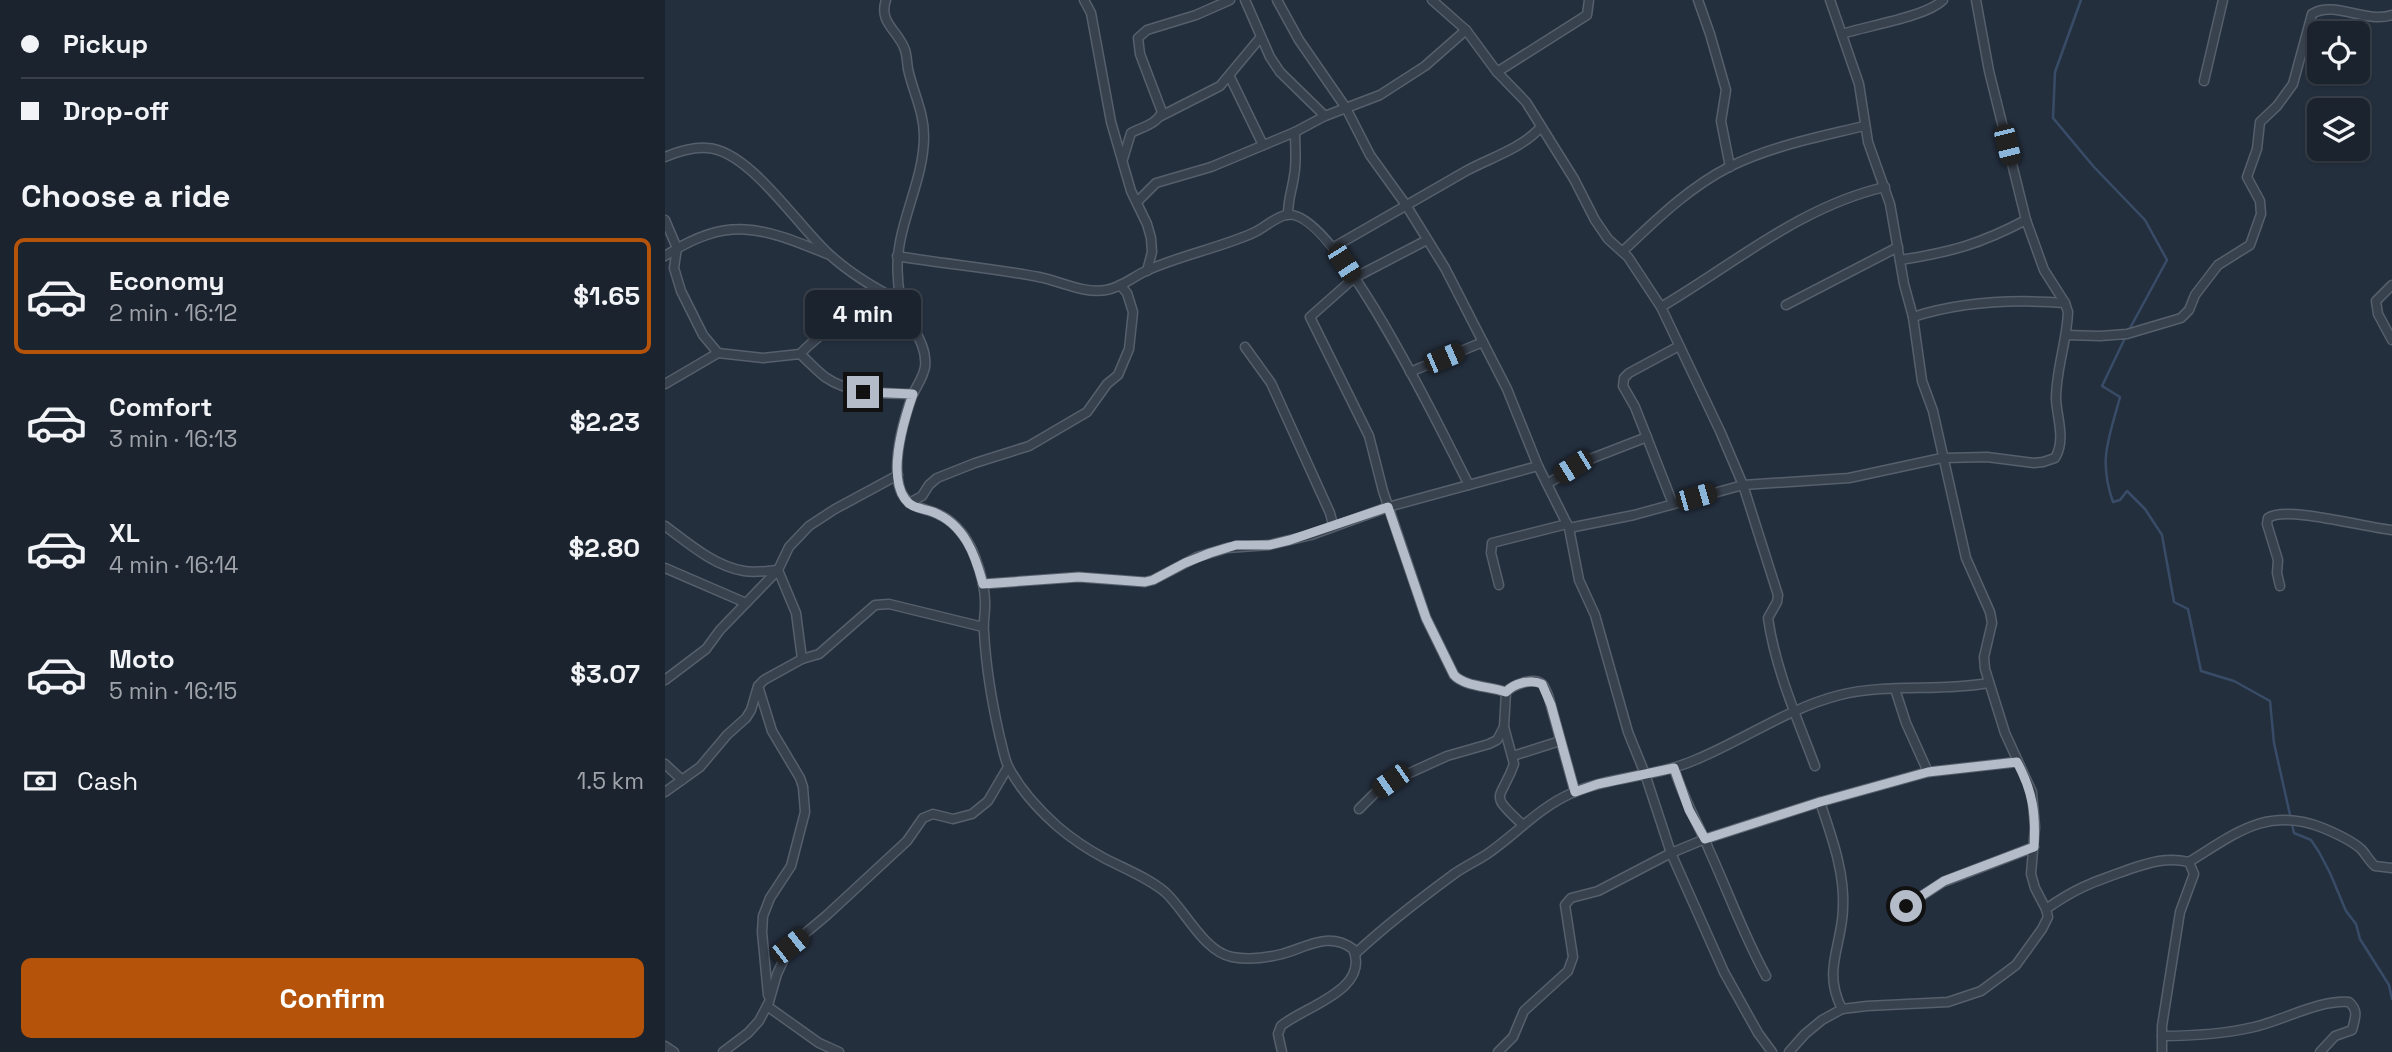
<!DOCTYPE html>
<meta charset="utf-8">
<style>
body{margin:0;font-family:"Space Grotesk",sans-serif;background:#242b36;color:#f1f3f6;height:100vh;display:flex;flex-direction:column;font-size:26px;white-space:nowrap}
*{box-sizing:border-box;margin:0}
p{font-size:23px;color:#a0a4aa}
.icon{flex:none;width:38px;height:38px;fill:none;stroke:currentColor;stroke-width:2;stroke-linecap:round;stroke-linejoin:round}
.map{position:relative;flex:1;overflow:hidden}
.side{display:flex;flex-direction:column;background:#1b232e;width:665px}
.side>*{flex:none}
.banner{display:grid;align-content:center;height:154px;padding:0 21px;background:#1b232e}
.controls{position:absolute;left:1642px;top:21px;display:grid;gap:14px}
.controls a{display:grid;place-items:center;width:63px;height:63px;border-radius:10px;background:#1b232e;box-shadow:0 2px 5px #0004,0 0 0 2px #39404a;font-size:35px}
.end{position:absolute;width:32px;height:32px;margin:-16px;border:9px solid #b4bcc9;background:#111;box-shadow:0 0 0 4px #111}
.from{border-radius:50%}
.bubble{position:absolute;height:49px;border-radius:10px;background:#1b232e;box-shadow:0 2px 5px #0004,0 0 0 2px #39404a;font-size:23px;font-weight:700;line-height:49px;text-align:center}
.car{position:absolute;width:21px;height:42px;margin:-21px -10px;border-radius:9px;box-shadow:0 0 5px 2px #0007;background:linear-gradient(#222 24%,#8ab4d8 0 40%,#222 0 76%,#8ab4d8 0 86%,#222 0)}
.banner b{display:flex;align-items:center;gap:24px;height:66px;font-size:26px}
.banner b+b{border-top:2px solid #39404a}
.banner i{width:18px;height:18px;background:#f1f3f6}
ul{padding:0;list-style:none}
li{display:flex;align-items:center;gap:21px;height:116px;margin:0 14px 10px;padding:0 7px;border:4px solid transparent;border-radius:10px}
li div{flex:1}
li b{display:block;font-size:26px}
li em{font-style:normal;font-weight:700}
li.current{border-color:#b45309}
li>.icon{width:63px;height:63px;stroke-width:1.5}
h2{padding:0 21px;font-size:32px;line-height:84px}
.pay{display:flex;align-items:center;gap:18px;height:77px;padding:0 21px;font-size:26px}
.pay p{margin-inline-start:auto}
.cta{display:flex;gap:14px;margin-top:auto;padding:14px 21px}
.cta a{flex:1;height:80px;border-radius:10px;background:#b45309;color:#fff;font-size:28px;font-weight:700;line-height:80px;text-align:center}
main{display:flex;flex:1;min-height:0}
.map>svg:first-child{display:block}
</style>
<main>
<section class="side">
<div class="banner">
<b><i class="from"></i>Pickup</b>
<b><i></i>Drop-off</b>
</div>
<h2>Choose a ride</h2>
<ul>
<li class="current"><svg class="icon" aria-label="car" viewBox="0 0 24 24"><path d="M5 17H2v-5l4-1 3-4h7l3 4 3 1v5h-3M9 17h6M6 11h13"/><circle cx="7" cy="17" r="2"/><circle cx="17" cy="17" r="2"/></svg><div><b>Economy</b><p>2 min · 16:12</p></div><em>$1.65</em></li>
<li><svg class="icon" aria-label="car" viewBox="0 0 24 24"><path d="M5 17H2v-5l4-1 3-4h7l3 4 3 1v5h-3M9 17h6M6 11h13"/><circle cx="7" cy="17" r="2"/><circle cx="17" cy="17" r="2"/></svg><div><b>Comfort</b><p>3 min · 16:13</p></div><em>$2.23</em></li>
<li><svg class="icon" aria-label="car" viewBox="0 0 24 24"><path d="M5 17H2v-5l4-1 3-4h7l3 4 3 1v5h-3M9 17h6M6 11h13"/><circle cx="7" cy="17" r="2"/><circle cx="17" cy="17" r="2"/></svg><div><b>XL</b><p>4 min · 16:14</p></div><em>$2.80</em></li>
<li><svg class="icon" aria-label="car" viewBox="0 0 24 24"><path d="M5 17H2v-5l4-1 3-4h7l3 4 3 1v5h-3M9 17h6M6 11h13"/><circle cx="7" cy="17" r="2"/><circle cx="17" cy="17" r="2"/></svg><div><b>Moto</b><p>5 min · 16:15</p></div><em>$3.07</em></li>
</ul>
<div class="pay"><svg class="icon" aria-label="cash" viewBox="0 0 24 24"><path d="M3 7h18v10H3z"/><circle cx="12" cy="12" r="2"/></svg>Cash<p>1.5 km</p></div>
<div class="cta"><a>Confirm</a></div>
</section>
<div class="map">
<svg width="1727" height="1052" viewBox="0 0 1727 1052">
<rect width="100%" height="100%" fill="#242f3e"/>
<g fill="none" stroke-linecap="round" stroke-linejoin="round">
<g stroke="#394c67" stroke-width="2.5">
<path d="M1416 0 1390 72 1388 118 1429 167 1480 220 1502 260 1464 330"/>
<path d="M1461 336 1437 386 1455 397C1444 439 1433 459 1448 502L1455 500 1462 491 1480 509 1497 535 1509 602 1523 609 1536 671 1569 681 1605 701 1609 743 1629 833 1646 840 1654 852 1665 873 1681 911 1691 924 1695 939 1724 985 1727 999"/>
</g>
<defs>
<g id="street">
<path d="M221 0C213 23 234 31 240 50 242 56 242 63 243 69 248 92 259 112 259 136 259 185 228 229 233 278 233 286 235 295 237 302 243 323 263 344 260 367 258 378 251 387 247 396 238 422 227 463 235 489 242 509 259 507 275 515 292 523 304 541 310 557 316 573 321 590 320 607 320 615 318 623 319 632 321 668 327 703 335 738 338 748 339 759 344 768 355 789 374 810 392 826 406 838 424 850 439 858 460 869 482 877 500 892 520 910 539 952 567 957 583 960 601 958 617 954 642 947 664 931 688 949 706 990 638 1007 616 1026L613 1034 617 1052"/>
<path d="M419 0 426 13 446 122 466 191 482 224 486 238 487 252 482 271"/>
<path d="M580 0 605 57 615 72 660 116"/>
<path d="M612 0 634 40 681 108 705 155 741 205 780 268 842 389 873 466 904 528 914 580 930 615 963 732 980 774 1006 853 1059 972 1093 1033 1107 1052"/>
<path d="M767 0 801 30 832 72 861 102 909 179 930 220 943 239 963 257 996 307 1055 431 1078 485 1113 595 1112 602 1103 618C1110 668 1132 718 1150 766"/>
<path d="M1033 0 1045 34 1061 90 1056 121 1065 167"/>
<path d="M1177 34C1201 26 1261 17 1278 0"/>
<path d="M832 72 922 15 924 0"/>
<path d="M565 77 598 145"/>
<path d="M1539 81 1558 0"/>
<path d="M496 116 555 86 595 38"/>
<path d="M0 157C12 152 28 147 42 148 85 150 134 228 165 255 186 274 211 289 237 302"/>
<path d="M458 159 466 133C477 127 492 124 497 112L475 54 473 38 482 30 531 15 565 0"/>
<path d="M472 202 491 183 546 167 630 132 660 116 715 95 760 66 801 30"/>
<path d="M623 215C623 198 627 191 629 176 632 162 630 146 630 132"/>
<path d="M0 220 12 248 9 268 16 291 38 335 53 353 98 358 135 354C143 361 151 370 160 377 186 395 218 393 248 394"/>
<path d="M762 240 689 278 645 317 704 436 718 491 761 618 789 675C800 687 825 686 841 692"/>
<path d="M669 247C713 222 757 196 801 171 827 157 856 149 876 127"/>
<path d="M958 251C991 220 1023 188 1064 167 1106 146 1154 137 1199 126"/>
<path d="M0 256C63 215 97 227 162 254"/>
<path d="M232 256C279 264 327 268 374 277 395 281 419 294 441 290 456 288 469 276 483 270 517 255 554 248 588 233 600 228 608 218 621 215 669 204 782 443 804 485"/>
<path d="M1235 260C1287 252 1315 244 1361 220"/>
<path d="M1727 285 1711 301 1713 314 1727 340"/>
<path d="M1121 305 1233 247"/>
<path d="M996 307C1069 264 1136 206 1220 187"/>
<path d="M1248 317C1298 301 1348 299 1400 303"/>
<path d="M1401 335 1435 336 1462 334 1516 318 1524 310 1530 295 1553 265 1585 245 1596 214 1595 201 1582 177 1592 149 1595 122 1612 106 1628 84 1647 14C1669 0 1701 24 1727 15"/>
<path d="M580 347 606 383 665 513 668 525"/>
<path d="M135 354C160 328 190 312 220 293"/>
<path d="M745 372 818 342"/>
<path d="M0 384 53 353"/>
<path d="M882 484 920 461 982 437"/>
<path d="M244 503 257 496 264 485 272 478 310 463 364 446 422 412 442 384 453 375 464 349 468 312 462 293 455 285"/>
<path d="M1008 504 970 407 958 386 959 378 964 373 1014 346"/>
<path d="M0 526C23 543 49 566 79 571 90 573 101 571 113 570L131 613 137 659"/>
<path d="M904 528 969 515 1078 485 1184 478 1277 458 1322 457 1369 463 1378 462 1390 458C1401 440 1392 418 1391 399 1391 369 1402 341 1403 312L1400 303 1379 270 1361 220 1324 71 1311 0"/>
<path d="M0 568 81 603"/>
<path d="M318 584 413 577 480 582 488 580 532 557 562 548 604 545 646 535 723 507 873 466"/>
<path d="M834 585 826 553 827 543 902 524"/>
<path d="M1615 586 1612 573 1613 560 1602 524 1603 518C1621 505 1702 528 1727 530"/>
<path d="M0 680 41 649 55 630 113 570 124 547 144 526 170 509 233 475"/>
<path d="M94 689 107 731 135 778 138 787 140 812 126 866 105 898 98 916 97 932 103 995"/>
<path d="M1230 689 1241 723 1263 772"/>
<path d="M839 727 849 764C836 801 822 792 857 824"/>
<path d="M848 756 895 741"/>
<path d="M0 764 17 780"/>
<path d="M1009 768C1018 798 1033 823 1045 852 1064 894 1079 936 1101 976"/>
<path d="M0 792 35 767 62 735 81 718 86 710 93 686 99 680 137 659 154 654 210 605 224 604 318 627"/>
<path d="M1155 802C1166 835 1180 872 1178 908 1177 947 1157 970 1177 1009"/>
<path d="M694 809 710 793 727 781 782 756 824 744 832 740 839 727 841 692C847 686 868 676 877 684 879 685 882 693 883 695L910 792"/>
<path d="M1524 862C1571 833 1602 806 1658 828 1670 833 1686 840 1696 849 1701 854 1704 861 1710 866L1727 868"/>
<path d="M1241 906 1278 882 1369 847"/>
<path d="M1381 909C1414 886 1429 882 1465 869 1486 862 1502 857 1524 862L1529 874 1515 912 1497 1026V1052"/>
<path d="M690 954C721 925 755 899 789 874 800 866 814 860 825 852 853 832 875 807 907 793 946 776 991 777 1030 760 1079 740 1123 708 1175 695 1223 683 1275 692 1323 683"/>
<path d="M102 1006 154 1043 174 1052"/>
<path d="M1497 1036C1528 1036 1559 1034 1589 1027 1620 1020 1652 1000 1684 1002 1694 1011 1690 1018 1687 1030L1670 1036 1655 1052"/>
<path d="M0 1046 9 1052"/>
<path d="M58 1052 83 1033 94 1021 104 1002 112 974 125 946 162 915 242 841 258 818 268 814 288 819 307 814 323 801 343 767"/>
<path d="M833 1052 848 1037 859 1011 903 971 908 957 900 905 906 898 933 891 1006 853 1040 839 1155 802 1263 772 1352 762"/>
<path d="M1124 1052 1140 1034 1157 1020 1177 1009 1202 1006 1283 1002 1316 991 1351 965 1377 929 1383 917 1381 909 1370 888 1366 874 1370 827 1367 792 1340 733 1320 669 1319 657 1327 623 1325 612 1301 558 1268 411 1257 381 1248 317 1239 284 1225 204 1203 142 1194 84 1165 0"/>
</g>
</defs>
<use href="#street" stroke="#565f6c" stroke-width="11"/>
<use href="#street" stroke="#38414e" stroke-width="8"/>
</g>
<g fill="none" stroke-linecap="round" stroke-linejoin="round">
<path stroke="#b4bcc9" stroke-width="9" d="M198 392 248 394C239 420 222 474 240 499 247 509 258 508 268 512 299 524 310 554 318 584L414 577 480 582 488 580 520 563 545 553 571 545H604L625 540 723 507 761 618 789 675C800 687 825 686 841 692 849 683 866 679 877 684L886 705 910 792 933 784 1009 768 1024 810 1040 839 1155 802 1263 772 1352 762C1368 792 1371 814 1369 847L1279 881 1241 906"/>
</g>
</svg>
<div class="controls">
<a><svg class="icon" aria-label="locate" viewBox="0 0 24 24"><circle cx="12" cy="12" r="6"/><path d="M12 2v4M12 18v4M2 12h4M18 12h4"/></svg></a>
<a><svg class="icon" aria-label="layers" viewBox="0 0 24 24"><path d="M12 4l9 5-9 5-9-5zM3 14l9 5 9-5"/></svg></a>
</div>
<i class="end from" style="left:1241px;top:906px"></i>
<i class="end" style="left:198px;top:392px"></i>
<div class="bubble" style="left:140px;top:290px;width:116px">4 min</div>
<i class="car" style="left:1342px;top:145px;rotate:166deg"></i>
<i class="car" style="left:679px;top:263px;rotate:147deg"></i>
<i class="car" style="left:779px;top:358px;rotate:67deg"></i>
<i class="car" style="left:908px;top:467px;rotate:238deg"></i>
<i class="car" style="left:1031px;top:497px;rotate:74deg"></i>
<i class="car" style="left:726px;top:781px;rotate:235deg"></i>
<i class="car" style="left:125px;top:946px;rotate:52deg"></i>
</div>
</main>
